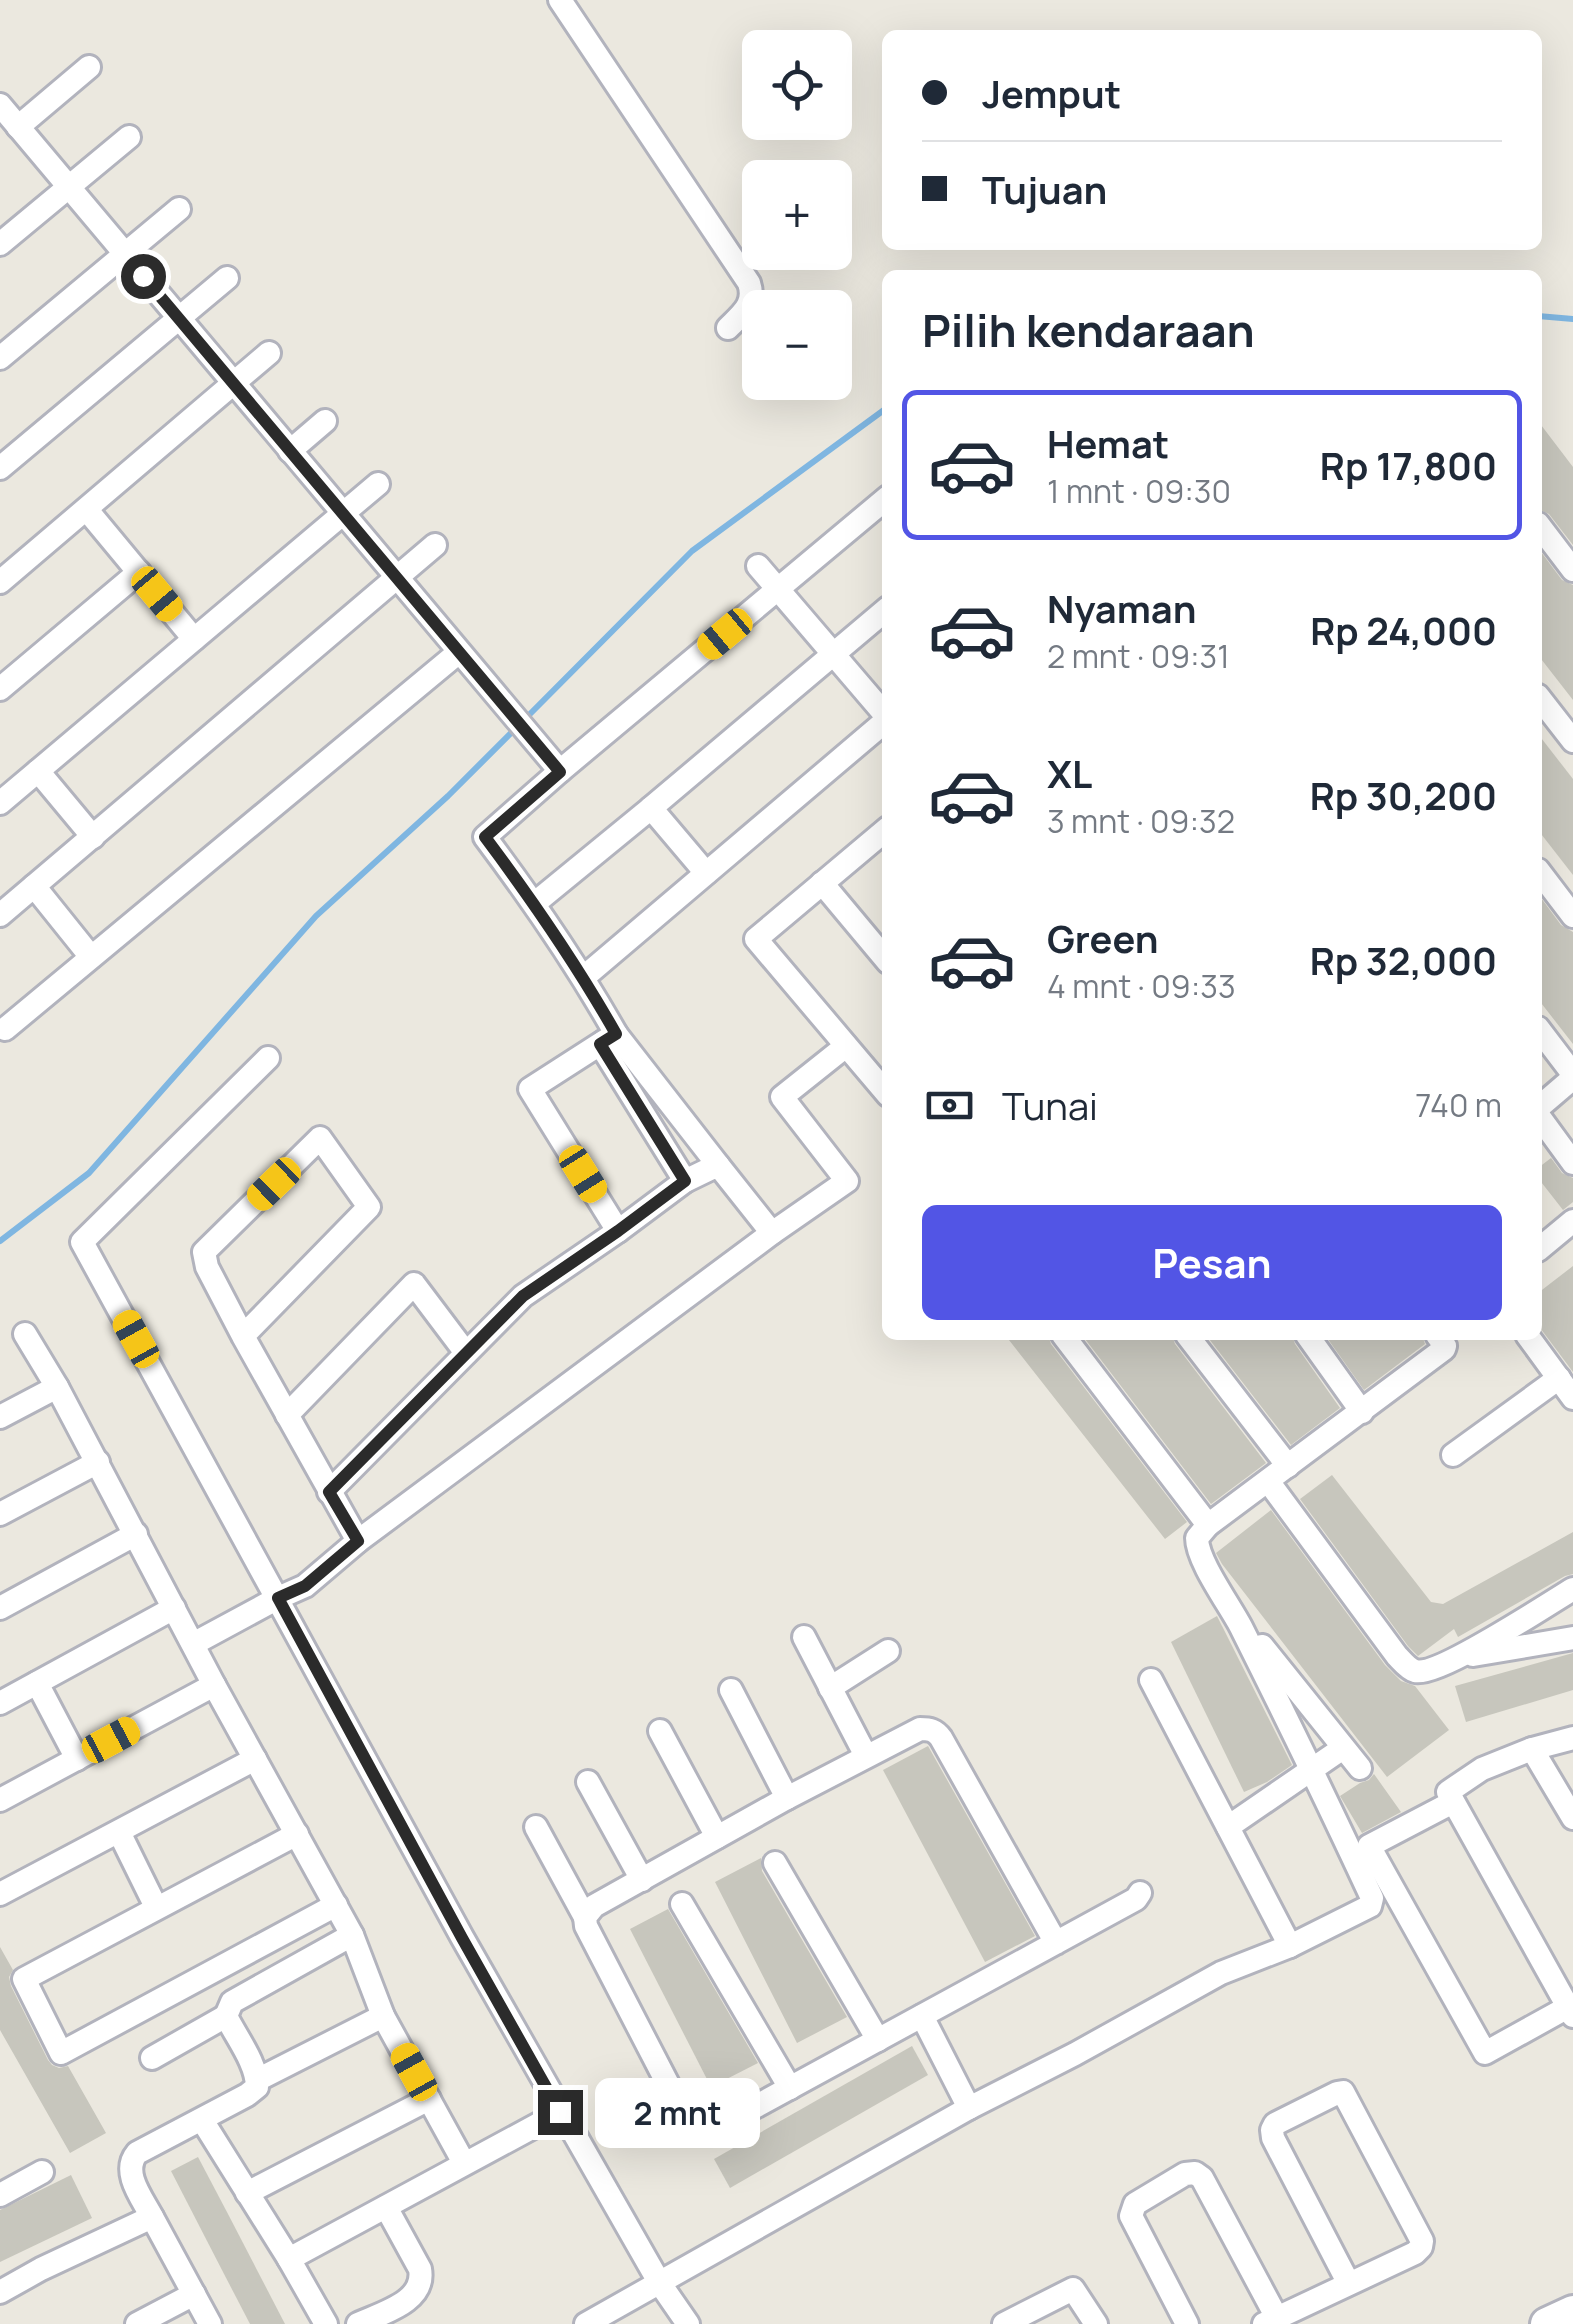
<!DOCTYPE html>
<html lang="id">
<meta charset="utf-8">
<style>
body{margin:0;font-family:Manrope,sans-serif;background:#f2f2f3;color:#1f2937;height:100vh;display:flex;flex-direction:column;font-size:38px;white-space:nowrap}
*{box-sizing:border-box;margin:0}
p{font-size:32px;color:#747a83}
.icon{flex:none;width:55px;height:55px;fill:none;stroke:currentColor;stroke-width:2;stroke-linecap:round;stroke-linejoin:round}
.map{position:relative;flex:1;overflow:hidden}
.panel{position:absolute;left:882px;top:270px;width:660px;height:1070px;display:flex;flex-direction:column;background:#fff;border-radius:15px;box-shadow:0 10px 40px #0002}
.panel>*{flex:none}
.banner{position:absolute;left:882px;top:30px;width:660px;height:220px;border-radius:15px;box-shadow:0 10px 40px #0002;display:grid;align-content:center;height:220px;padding:0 40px;background:#fff}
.buttons{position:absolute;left:742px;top:30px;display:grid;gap:20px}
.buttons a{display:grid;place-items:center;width:110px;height:110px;border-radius:15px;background:#fff;box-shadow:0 10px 40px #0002;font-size:50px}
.end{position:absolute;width:45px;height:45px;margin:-22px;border:12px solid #2b2b2b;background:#fff;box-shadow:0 0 0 5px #fff}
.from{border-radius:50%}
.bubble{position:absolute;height:70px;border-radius:15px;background:#fff;box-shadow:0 10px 40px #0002;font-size:32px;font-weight:700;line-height:70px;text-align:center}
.car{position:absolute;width:30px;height:60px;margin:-30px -15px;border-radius:12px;box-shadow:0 0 8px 2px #0007;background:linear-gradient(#f5c518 24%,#345 0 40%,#f5c518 0 76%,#345 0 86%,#f5c518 0)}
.banner b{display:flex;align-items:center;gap:35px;height:95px;font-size:38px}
.banner b+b{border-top:2px solid #e0e1e3}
.banner i{width:25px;height:25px;background:#1f2937}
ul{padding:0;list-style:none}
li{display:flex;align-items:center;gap:30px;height:150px;margin:0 20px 15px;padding:0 20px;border:5px solid transparent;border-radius:15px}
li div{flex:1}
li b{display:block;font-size:38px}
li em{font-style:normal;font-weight:700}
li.current{border-color:#5255e5}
li>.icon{width:90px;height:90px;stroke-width:1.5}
h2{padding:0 40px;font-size:45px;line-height:120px}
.pay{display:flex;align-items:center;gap:25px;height:110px;padding:0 40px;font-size:38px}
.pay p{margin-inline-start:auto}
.button{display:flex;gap:20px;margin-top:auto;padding:20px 40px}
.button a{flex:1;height:115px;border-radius:15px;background:#5255e5;color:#fff;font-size:40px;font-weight:700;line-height:115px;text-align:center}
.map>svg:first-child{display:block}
</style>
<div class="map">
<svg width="1573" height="2324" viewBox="0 0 1573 2324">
<rect width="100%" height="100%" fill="#ebe8df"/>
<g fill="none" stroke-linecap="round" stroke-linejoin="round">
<g stroke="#7fb6e1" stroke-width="6">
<path d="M1538 316 1573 319"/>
<path d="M524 720 692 551 888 407"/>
<path d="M0 1241 89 1173 316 916 448 796 515 729"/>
</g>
</g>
<g fill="#c7c6bd">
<path d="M1538 421 1573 467V545L1549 514 1538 509Z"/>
<path d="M1538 548 1562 580 1573 585V700L1538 655Z"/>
<path d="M1538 734 1573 779V875L1538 830Z"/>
<path d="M1538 894 1561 925 1573 932V1044L1538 999Z"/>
<path d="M1551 1158 1562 1173 1573 1178V1202L1563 1210 1538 1178V1168Z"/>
<path d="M1573 1266V1372L1538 1325V1293Z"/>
<path d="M1005 1335H1048L1051 1344 1187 1522 1165 1539Z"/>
<path d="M1082 1335H1172L1175 1344 1266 1463 1211 1504Z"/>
<path d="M1206 1335H1292L1295 1344 1340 1408 1291 1445Z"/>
<path d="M1325 1335H1422L1425 1344 1364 1390Z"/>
<path d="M1332 1475 1431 1602 1443 1604 1573 1532V1574L1565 1576 1458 1637 1454 1629 1418 1656 1408 1646 1300 1499Z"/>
<path d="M1271 1510 1385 1665 1401 1681 1415 1686 1449 1730 1387 1777 1222 1564 1216 1553Z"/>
<path d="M1217 1616 1292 1765 1267 1782 1244 1792 1171 1642Z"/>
<path d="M1573 1653V1690L1466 1722 1455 1686Z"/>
<path d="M928 1746 1035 1936 985 1962 883 1770Z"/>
<path d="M1374 1774 1401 1812 1362 1833 1340 1796 1360 1783 1369 1780Z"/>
<path d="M761 1858 762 1871 847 2017 797 2043 715 1882Z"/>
<path d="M668 1909 758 2063 711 2087 630 1929Z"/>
<path d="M0 1947 13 1970 9 1977 11 1986 48 2060 52 2065 59 2068 68 2066 106 2133 70 2153 0 2030Z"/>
<path d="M912 2046 928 2075 730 2188 714 2159Z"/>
<path d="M198 2157 228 2214 285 2324H250L223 2272 171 2171Z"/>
<path d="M71 2175 92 2218 0 2262V2210Z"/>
</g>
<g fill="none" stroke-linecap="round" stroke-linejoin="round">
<defs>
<g id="street">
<path d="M560 0 749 283C756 304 742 314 728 328"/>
<path d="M0 105 560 771"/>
<path d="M18 127 89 67"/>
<path d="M0 244 129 137"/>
<path d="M0 358 179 209"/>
<path d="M290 451 325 421"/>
<path d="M0 468 227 278"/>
<path d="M87 510 194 639"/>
<path d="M1538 524 1573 570"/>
<path d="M758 566 888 718"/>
<path d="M0 582 269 353"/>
<path d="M0 689 139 572"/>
<path d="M1538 696 1573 741"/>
<path d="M38 771 93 837"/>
<path d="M0 803 378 484"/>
<path d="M888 828 756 939 888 1095"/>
<path d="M1538 870 1573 916"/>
<path d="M706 873 651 808 888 608"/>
<path d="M822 883 888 962"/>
<path d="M34 886 91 957"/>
<path d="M535 903 651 808"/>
<path d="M0 915 435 545"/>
<path d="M584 977 888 719"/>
<path d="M1538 1028 1573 1074"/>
<path d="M5 1029 459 652"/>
<path d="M616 1034C577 965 533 901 485 837L560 771 888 497"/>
<path d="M603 1042 616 1034 718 1165"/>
<path d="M268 1058 82 1242 462 1937 659 2282 688 2324"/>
<path d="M1538 1108 1573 1078"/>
<path d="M1538 1115 1573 1163"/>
<path d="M618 1231 530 1089 600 1044 685 1181"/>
<path d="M1538 1250 1573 1221"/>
<path d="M25 1334 57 1387 214 1685 352 1935 383 2016 464 2163"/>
<path d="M1063 1335 1208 1525"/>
<path d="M1187 1335 1288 1466"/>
<path d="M1307 1335 1362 1412"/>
<path d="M1527 1335 1573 1398"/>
<path d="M243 1336 369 1207 320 1138 204 1252 207 1267 243 1336 358 1541"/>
<path d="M287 1415 414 1284 466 1353"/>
<path d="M0 1417 57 1387"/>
<path d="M1453 1455 1559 1378"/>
<path d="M1268 1481 1397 1656C1402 1661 1408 1669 1415 1671 1438 1677 1548 1604 1573 1589"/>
<path d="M329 1492 523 1296 618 1231 685 1181 718 1165 772 1233"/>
<path d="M0 1514 98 1462"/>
<path d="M0 1608 136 1534"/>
<path d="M804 1637 866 1756"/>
<path d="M193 1644 278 1598 305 1586 358 1541 772 1233 847 1181 782 1097 846 1046"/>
<path d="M1262 1646 1360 1768"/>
<path d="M1473 1655 1573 1638"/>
<path d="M1151 1680 1290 1946"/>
<path d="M37 1683 77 1759"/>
<path d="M830 1688 888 1651"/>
<path d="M731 1690 787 1798"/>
<path d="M0 1703 174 1608"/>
<path d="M660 1731 717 1837"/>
<path d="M1573 1738 1532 1749 1482 1769 1448 1792 1573 2016"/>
<path d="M1532 1749 1573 1818"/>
<path d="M588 1782 642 1880"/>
<path d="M0 1800 214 1685"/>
<path d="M1453 1802 1369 1846 1485 2053 1568 2007"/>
<path d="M536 1827 585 1917"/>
<path d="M1228 1827 1343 1748"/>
<path d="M119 1832 156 1907"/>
<path d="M297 1834 24 1979 61 2053 336 1905"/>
<path d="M775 1863 878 2040"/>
<path d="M0 1894 255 1759"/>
<path d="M682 1904 790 2088"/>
<path d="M1056 1943 941 1738C935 1730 930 1729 920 1729L787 1798 594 1906 585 1917 586 1926 688 2123 697 2131 707 2133C850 2055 993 1977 1136 1899L1140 1893"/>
<path d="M922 2016 969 2108"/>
<path d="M152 2058 226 2016"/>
<path d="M257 2080 383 2016"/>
<path d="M202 2120 289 2259 326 2324"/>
<path d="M247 2193 429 2099"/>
<path d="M0 2195 42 2172"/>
<path d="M152 2217C142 2198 121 2172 137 2153L247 2095 257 2087C257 2063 236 2037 226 2016L232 2002 352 1935"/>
<path d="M289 2259 561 2112"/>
<path d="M0 2292 41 2269 152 2217 210 2324"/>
<path d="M137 2324 194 2294"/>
<path d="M358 2324C382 2313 426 2302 420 2269L386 2207"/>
<path d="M586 2324 969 2108 1075 2054 1221 1973 1290 1946 1370 1906 1372 1898C1330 1807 1286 1717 1241 1627 1229 1604 1197 1561 1197 1538L1208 1525 1444 1349 1445 1346 1437 1335"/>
<path d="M1004 2324 1073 2289 1096 2324"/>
<path d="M1187 2324 1131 2216 1135 2204 1185 2174 1195 2173 1202 2178 1277 2318"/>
<path d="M1264 2324 1415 2253 1421 2247 1422 2241 1343 2092 1337 2093 1275 2124 1272 2130 1273 2138 1349 2284"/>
</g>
<path id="secondary" d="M1547 2324 1573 2312"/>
</defs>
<use href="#street" stroke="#b2b3bd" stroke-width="28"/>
<use href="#secondary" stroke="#b2b3bd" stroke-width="38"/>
<use href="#street" stroke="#fff" stroke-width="22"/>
<use href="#secondary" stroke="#fff" stroke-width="32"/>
</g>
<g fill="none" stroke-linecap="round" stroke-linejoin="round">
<path stroke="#2b2b2b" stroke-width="12" d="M143 276 560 772 485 837C533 901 577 965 616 1034L600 1044 685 1181 618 1231 523 1296 329 1492 358 1541 305 1586 278 1598 462 1938 560 2112"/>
</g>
</svg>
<div class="buttons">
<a><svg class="icon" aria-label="locate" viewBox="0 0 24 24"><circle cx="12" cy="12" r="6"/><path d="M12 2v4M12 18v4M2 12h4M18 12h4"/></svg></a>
<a>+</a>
<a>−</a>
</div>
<i class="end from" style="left:143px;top:276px"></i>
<i class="end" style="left:560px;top:2112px"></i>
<div class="bubble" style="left:595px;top:2078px;width:165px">2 mnt</div>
<i class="car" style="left:157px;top:594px;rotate:140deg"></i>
<i class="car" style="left:725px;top:634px;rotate:230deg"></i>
<i class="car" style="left:583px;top:1174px;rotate:148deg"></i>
<i class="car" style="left:274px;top:1184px;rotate:226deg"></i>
<i class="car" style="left:136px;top:1339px;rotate:331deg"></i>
<i class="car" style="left:111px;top:1740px;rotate:62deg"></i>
<i class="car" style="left:414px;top:2072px;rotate:331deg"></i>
<div class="banner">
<b><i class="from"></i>Jemput</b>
<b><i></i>Tujuan</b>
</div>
<section class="panel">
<h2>Pilih kendaraan</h2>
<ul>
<li class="current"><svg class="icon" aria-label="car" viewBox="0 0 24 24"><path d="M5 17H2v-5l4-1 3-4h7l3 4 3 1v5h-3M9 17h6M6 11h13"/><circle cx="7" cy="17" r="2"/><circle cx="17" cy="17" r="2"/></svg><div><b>Hemat</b><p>1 mnt · 09:30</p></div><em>Rp 17,800</em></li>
<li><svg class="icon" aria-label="car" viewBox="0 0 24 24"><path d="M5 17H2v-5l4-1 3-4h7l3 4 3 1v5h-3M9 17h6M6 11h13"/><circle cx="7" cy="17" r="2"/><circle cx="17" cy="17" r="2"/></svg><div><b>Nyaman</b><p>2 mnt · 09:31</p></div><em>Rp 24,000</em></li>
<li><svg class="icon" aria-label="car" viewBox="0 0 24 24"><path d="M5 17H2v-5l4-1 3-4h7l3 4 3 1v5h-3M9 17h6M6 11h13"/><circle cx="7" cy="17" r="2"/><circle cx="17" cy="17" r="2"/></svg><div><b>XL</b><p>3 mnt · 09:32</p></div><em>Rp 30,200</em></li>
<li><svg class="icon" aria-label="car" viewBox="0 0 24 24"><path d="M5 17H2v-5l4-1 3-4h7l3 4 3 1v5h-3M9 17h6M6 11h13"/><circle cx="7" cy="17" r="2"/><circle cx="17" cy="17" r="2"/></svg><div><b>Green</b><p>4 mnt · 09:33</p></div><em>Rp 32,000</em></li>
</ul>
<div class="pay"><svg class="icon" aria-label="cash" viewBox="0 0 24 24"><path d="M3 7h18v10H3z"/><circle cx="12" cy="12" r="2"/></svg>Tunai<p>740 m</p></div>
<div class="button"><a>Pesan</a></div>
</section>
</div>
